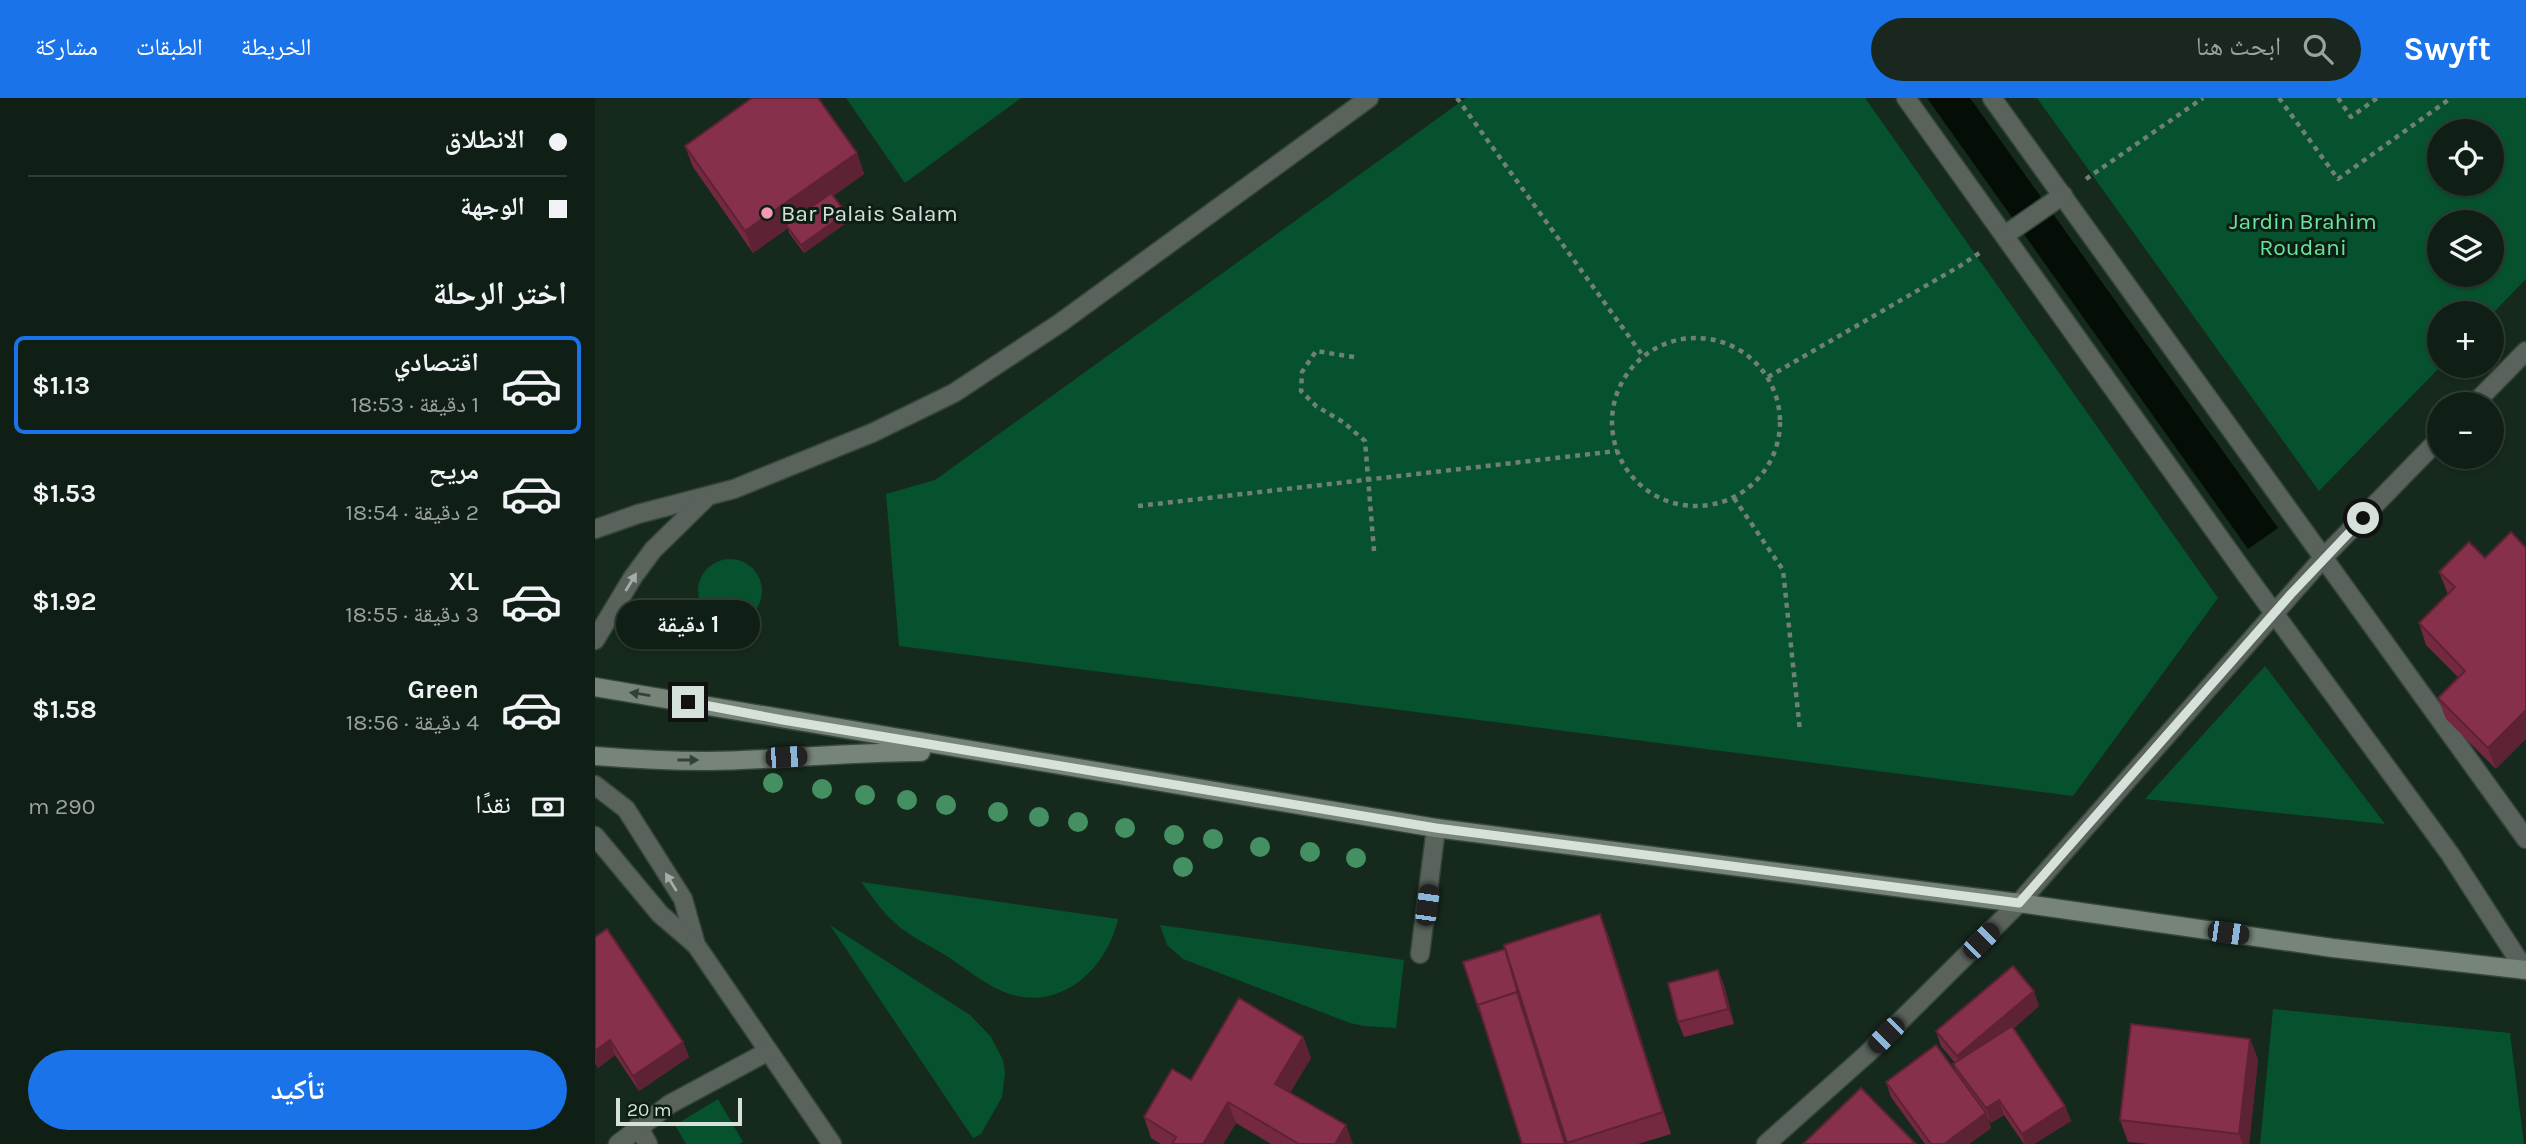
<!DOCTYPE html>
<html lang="ar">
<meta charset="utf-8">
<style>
body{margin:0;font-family:Karla,"Noto Naskh Arabic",sans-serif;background:#19271f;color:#f1f3f6;direction:rtl;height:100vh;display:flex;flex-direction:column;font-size:26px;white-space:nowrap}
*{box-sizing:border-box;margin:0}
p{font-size:23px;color:#9ca2a1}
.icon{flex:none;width:38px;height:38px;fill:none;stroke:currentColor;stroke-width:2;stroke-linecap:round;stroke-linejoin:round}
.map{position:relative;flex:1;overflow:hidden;direction:ltr}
.side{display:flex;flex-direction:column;background:#101f16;width:595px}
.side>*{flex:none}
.guide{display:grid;align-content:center;height:154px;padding:0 28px;background:#101f16}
.controls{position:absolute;left:1832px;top:21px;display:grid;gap:14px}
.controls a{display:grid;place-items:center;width:77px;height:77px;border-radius:50%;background:#101f16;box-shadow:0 2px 5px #0004,0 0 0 2px #303d35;font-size:35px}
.scale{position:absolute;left:21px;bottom:18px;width:126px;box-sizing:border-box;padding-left:7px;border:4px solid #d6e1d9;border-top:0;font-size:19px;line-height:24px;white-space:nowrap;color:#d6e1d9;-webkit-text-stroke:5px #0d1f14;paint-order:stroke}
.end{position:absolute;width:32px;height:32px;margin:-16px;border:9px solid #d6e1d9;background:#111;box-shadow:0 0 0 4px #111}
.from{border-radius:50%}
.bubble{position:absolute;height:49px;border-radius:24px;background:#101f16;box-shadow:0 2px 5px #0004,0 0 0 2px #303d35;font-size:23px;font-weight:700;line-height:49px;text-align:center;direction:rtl}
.car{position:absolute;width:21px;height:42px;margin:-21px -10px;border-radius:9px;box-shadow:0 0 5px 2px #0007;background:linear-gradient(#222 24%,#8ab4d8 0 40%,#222 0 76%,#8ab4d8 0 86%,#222 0)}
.guide b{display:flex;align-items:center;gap:24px;height:66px;font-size:26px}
.guide b+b{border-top:2px solid #303d35}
.guide i{width:18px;height:18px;background:#f1f3f6}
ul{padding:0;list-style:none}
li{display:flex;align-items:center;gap:21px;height:98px;margin:0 14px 10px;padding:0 14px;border:4px solid transparent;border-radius:10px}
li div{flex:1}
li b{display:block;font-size:26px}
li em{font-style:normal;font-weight:700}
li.active{border-color:#1a73e8}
li>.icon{width:63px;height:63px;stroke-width:1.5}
h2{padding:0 28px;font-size:32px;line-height:84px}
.pay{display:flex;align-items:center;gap:18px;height:77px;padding:0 28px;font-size:26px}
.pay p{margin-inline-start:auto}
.button{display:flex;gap:14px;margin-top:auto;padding:14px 28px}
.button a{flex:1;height:80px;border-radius:42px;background:#1a73e8;color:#fff;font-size:28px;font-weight:700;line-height:80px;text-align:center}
header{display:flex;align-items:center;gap:42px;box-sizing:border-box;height:98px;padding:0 35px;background:#1a73e8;color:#fff}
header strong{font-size:33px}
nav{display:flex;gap:38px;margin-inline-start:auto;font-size:24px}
.search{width:490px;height:63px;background:#19271f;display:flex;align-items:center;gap:18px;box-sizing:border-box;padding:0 24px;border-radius:38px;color:#9ca2a1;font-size:26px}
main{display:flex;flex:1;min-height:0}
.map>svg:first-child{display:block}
</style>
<header>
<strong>Swyft</strong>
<div class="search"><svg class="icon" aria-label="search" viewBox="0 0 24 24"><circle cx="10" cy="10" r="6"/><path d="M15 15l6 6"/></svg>ابحث هنا</div>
<nav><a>الخريطة</a><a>الطبقات</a><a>مشاركة</a></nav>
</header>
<main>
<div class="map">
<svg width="1931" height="1046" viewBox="0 0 1931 1046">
<rect width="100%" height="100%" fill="#16291d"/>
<g fill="#06522e" fill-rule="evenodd">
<path d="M251 0H426L310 85Z"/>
<path d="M871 0H1270L1623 500 1478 698 304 548 291 396 340 382Z"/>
<path d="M1442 0H1931V181L1897 216 1844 215 1846 268 1724 393ZM1844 33H1897V86H1844ZM1844 124H1897V177H1844Z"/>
<circle cx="135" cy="493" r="32"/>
<path d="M1670 568 1790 726 1550 701Z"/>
<path d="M266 784 523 821C512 872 463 916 409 894 390 887 368 868 350 857 334 847 314 838 300 825 287 814 276 797 266 784Z"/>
<path d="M235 827 375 917 396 939 408 962 410 975 407 999 386 1036 378 1040Z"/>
<path d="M565 827 809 862 801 930 769 928 755 925 588 861 572 847Z"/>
<path d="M1678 911 1915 935 1929 1046H1665Z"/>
<path d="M123 1001 148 1044 144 1046H91L80 1027Z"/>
</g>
<path fill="#040e07" d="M1332 0H1375L1683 430 1653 451Z"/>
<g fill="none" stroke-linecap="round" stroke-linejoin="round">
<defs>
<path id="service" d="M825 856 841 730"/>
<g id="pedestrian">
<path d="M1311 0 1649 474 1855 756 1930 872"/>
<path d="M1397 0 1931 741"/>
<path d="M1410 137 1468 97"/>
</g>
<g id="minor">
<path d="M1879 306 1931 253"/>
<path d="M0 687 31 711 88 801 101 847 237 1046"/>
<path d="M0 738 65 816 101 847"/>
<path d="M43 1028 53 1046"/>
<path d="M23 1046 75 1006 172 954"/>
<path d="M1171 1046 1272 956 1424 805 1729 459 1844 341"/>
</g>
<g id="tertiary">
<path d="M0 431 43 416 139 391 277 335 359 295 465 225 774 0"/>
<path d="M0 542 38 479 58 452 110 401"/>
</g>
<g id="secondary">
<path d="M0 589 841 730 1424 805 1738 850 1931 872"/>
<path d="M0 658C37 661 74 663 112 663 183 662 254 654 326 654"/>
</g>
</defs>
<use href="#service" stroke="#35463b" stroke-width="21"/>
<use href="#pedestrian" stroke="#35463b" stroke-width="21"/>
<use href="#minor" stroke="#35463b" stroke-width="21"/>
<use href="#tertiary" stroke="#35463b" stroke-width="21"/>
<use href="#secondary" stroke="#35463b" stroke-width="21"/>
<g stroke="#718076" stroke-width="4.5" stroke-dasharray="5 5" stroke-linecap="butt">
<path d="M862 0 1048 258"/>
<path d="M1684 0 1743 81 1856 0"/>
<path d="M1743 0 1756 19 1782 0"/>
<path d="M1491 81 1608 0"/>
<circle cx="1101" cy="324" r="84"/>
<path d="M759 259 721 253 707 274 706 293 721 308 748 324 770 343 779 453"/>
<path d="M1173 279 1365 168 1386 154"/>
<path d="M1139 400 1188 472 1205 633"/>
<path d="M543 408 1022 353"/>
</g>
<use href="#service" stroke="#59625b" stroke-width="18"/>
<use href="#pedestrian" stroke="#59625b" stroke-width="18"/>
<use href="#minor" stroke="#59625b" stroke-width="18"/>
<use href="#tertiary" stroke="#59625b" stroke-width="18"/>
<use href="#secondary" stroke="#76847a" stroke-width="18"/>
</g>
<g fill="#449063">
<circle cx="178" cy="685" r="10"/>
<circle cx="227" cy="691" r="10"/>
<circle cx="270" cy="697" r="10"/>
<circle cx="312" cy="702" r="10"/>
<circle cx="351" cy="707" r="10"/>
<circle cx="403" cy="714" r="10"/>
<circle cx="444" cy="719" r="10"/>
<circle cx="483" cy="724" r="10"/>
<circle cx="530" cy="730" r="10"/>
<circle cx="579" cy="737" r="10"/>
<circle cx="618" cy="741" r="10"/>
<circle cx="665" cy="749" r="10"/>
<circle cx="715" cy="754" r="10"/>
<circle cx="761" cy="760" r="10"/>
<circle cx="588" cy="769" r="10"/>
</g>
<g fill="#742941">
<path d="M90 48 262 55 269 76 238 98 254 123 209 155 194 135 193 130 158 155 98 69Z"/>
<path d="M1874 444 1901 671 1851 621 1843 600 1863 579 1831 547 1824 525 1853 496 1844 474Z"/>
<path d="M1005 816 1013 837 1076 1036 1043 1046H973L909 847Z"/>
<path d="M0 839 88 944 94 959 44 993 20 957 3 970 0 965Z"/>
<path d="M1129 887 1139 926 1089 939 1083 924Z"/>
<path d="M1444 908 1419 930 1470 1008 1476 1023 1439 1046H1429L1409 1017 1396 1025 1393 1020 1396 1030 1374 1046H1330L1296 999 1291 984 1361 974 1358 966 1360 965 1346 948 1341 933Z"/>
<path d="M708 939 716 960 695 994 758 1046H676L641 1025 628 1046H566L556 1040 549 1019 596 982Z"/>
<path d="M1655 941 1663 962 1654 1046H1554L1533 1044 1525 1022Z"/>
</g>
<g fill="#5e2235">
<path d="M262 55 269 76 193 130 191 127 193 130 158 155 150 133Z"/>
<path d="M251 115 254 123 209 155 206 147Z"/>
<path d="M1931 612V641L1901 671 1893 650Z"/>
<path d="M1005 816 1013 837 1076 1036 1068 1014Z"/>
<path d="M1123 872 1129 887 1139 926 1133 911Z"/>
<path d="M1439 893 1444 908 1367 973 1362 958Z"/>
<path d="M922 894 930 915 971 1046H970Z"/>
<path d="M708 939 716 960 688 1007 680 986Z"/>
<path d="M1655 941 1663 962 1654 1046H1648L1644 1036Z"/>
<path d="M15 942 20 957 3 970 0 962V953Z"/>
<path d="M88 944 94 959 44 993 38 978Z"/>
<path d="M1404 1002 1409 1017 1396 1025 1391 1010Z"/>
<path d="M633 1004 641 1025 628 1046H608Z"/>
<path d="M1470 1008 1476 1023 1439 1046H1430L1427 1036Z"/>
<path d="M1391 1015 1396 1030 1374 1046H1349Z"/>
<path d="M751 1027 758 1046H740Z"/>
</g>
<g fill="#87304c" stroke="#5e2235" stroke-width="2">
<path d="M157 0H223L262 55 150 133 90 48Z"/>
<path d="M236 95 251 115 206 147 191 127Z"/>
<path d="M1916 434 1931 450V612L1893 650 1843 600 1870 573 1824 525 1860 489 1844 474 1874 444 1890 460Z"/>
<path d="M1005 816 1068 1014 972 1045 909 847Z"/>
<path d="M12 831 88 944 38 978 15 942 0 953V839Z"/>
<path d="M910 851 924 899 922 894 883 907 885 912H884L868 864Z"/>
<path d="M1418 868 1439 893 1362 958 1341 933Z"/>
<path d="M1123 872 1133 911 1083 924 1073 885Z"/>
<path d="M922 894 970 1046H927L883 907Z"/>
<path d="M644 900 708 939 680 986 751 1027 740 1046H704L633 1004 608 1046H577L581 1039 549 1019 577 971 596 982Z"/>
<path d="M1536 926 1655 941 1644 1036 1525 1022Z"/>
<path d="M1417 928 1470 1008 1427 1036 1404 1002 1391 1010 1358 966Z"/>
<path d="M1341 947 1391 1015 1349 1046H1336L1291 984Z"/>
<path d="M1266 990 1321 1046H1208Z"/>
</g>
<defs><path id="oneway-solid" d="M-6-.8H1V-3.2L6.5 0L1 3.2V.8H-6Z" transform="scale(1.75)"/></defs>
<g fill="#a4aea7">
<use href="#oneway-solid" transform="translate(36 484) rotate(-59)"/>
<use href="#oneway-solid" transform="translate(76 784) rotate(-122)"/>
</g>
<g fill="#324238">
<use href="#oneway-solid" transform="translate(45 596) rotate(-171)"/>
<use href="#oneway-solid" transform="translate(93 662)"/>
</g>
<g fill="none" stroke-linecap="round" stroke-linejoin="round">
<path stroke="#d6e1d9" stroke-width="9" d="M93 604 188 622 841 730 1424 805 1696 496 1768 420"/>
</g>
<circle fill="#f19ab0" stroke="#0d1f14" stroke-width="2.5" cx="172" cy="115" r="7"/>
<g text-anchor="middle" stroke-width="6" stroke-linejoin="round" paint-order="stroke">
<g font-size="23" fill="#d6e1d9" stroke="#0d1f14" text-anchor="start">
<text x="186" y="123">Bar Palais Salam</text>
</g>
<g font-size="23" fill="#6ae59d" stroke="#0d1f14">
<text x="1708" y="131">Jardin Brahim<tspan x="1708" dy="26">Roudani</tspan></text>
</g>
</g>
</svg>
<div class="controls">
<a><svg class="icon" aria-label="locate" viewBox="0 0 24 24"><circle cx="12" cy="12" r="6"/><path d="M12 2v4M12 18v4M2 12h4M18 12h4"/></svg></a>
<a><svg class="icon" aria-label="layers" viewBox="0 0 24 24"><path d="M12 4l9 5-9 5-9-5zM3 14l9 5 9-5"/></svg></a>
<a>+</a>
<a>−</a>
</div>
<div class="scale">20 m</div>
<i class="end from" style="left:1768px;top:420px"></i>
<i class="end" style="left:93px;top:604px"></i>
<div class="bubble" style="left:21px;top:502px;width:144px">1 دقيقة</div>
<i class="car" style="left:191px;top:659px;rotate:87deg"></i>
<i class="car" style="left:832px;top:807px;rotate:8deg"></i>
<i class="car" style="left:1633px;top:835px;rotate:98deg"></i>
<i class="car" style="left:1386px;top:843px;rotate:45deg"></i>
<i class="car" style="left:1291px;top:937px;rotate:225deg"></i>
</div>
<section class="side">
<div class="guide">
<b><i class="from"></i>الانطلاق</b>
<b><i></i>الوجهة</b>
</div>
<h2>اختر الرحلة</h2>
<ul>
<li class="active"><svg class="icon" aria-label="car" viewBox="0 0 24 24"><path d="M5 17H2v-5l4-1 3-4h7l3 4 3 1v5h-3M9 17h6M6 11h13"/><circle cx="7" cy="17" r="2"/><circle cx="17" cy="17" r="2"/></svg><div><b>اقتصادي</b><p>1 دقيقة · 18:53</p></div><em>$1.13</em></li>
<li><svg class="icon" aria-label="car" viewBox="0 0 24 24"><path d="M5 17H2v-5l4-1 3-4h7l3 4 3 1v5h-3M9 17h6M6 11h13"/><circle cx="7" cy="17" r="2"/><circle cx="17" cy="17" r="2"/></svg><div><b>مريح</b><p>2 دقيقة · 18:54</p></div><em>$1.53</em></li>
<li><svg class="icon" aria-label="car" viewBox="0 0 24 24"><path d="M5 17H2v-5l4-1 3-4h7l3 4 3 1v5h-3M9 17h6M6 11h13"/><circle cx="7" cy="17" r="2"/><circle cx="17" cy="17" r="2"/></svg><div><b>XL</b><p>3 دقيقة · 18:55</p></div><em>$1.92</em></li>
<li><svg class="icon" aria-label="car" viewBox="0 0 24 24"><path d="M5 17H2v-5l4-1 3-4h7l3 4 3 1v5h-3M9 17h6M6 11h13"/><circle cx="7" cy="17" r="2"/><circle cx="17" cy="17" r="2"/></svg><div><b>Green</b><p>4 دقيقة · 18:56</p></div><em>$1.58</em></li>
</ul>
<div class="pay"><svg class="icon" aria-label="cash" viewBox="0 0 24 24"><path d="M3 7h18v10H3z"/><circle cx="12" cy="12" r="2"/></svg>نقدًا<p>290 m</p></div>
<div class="button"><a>تأكيد</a></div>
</section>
</main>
